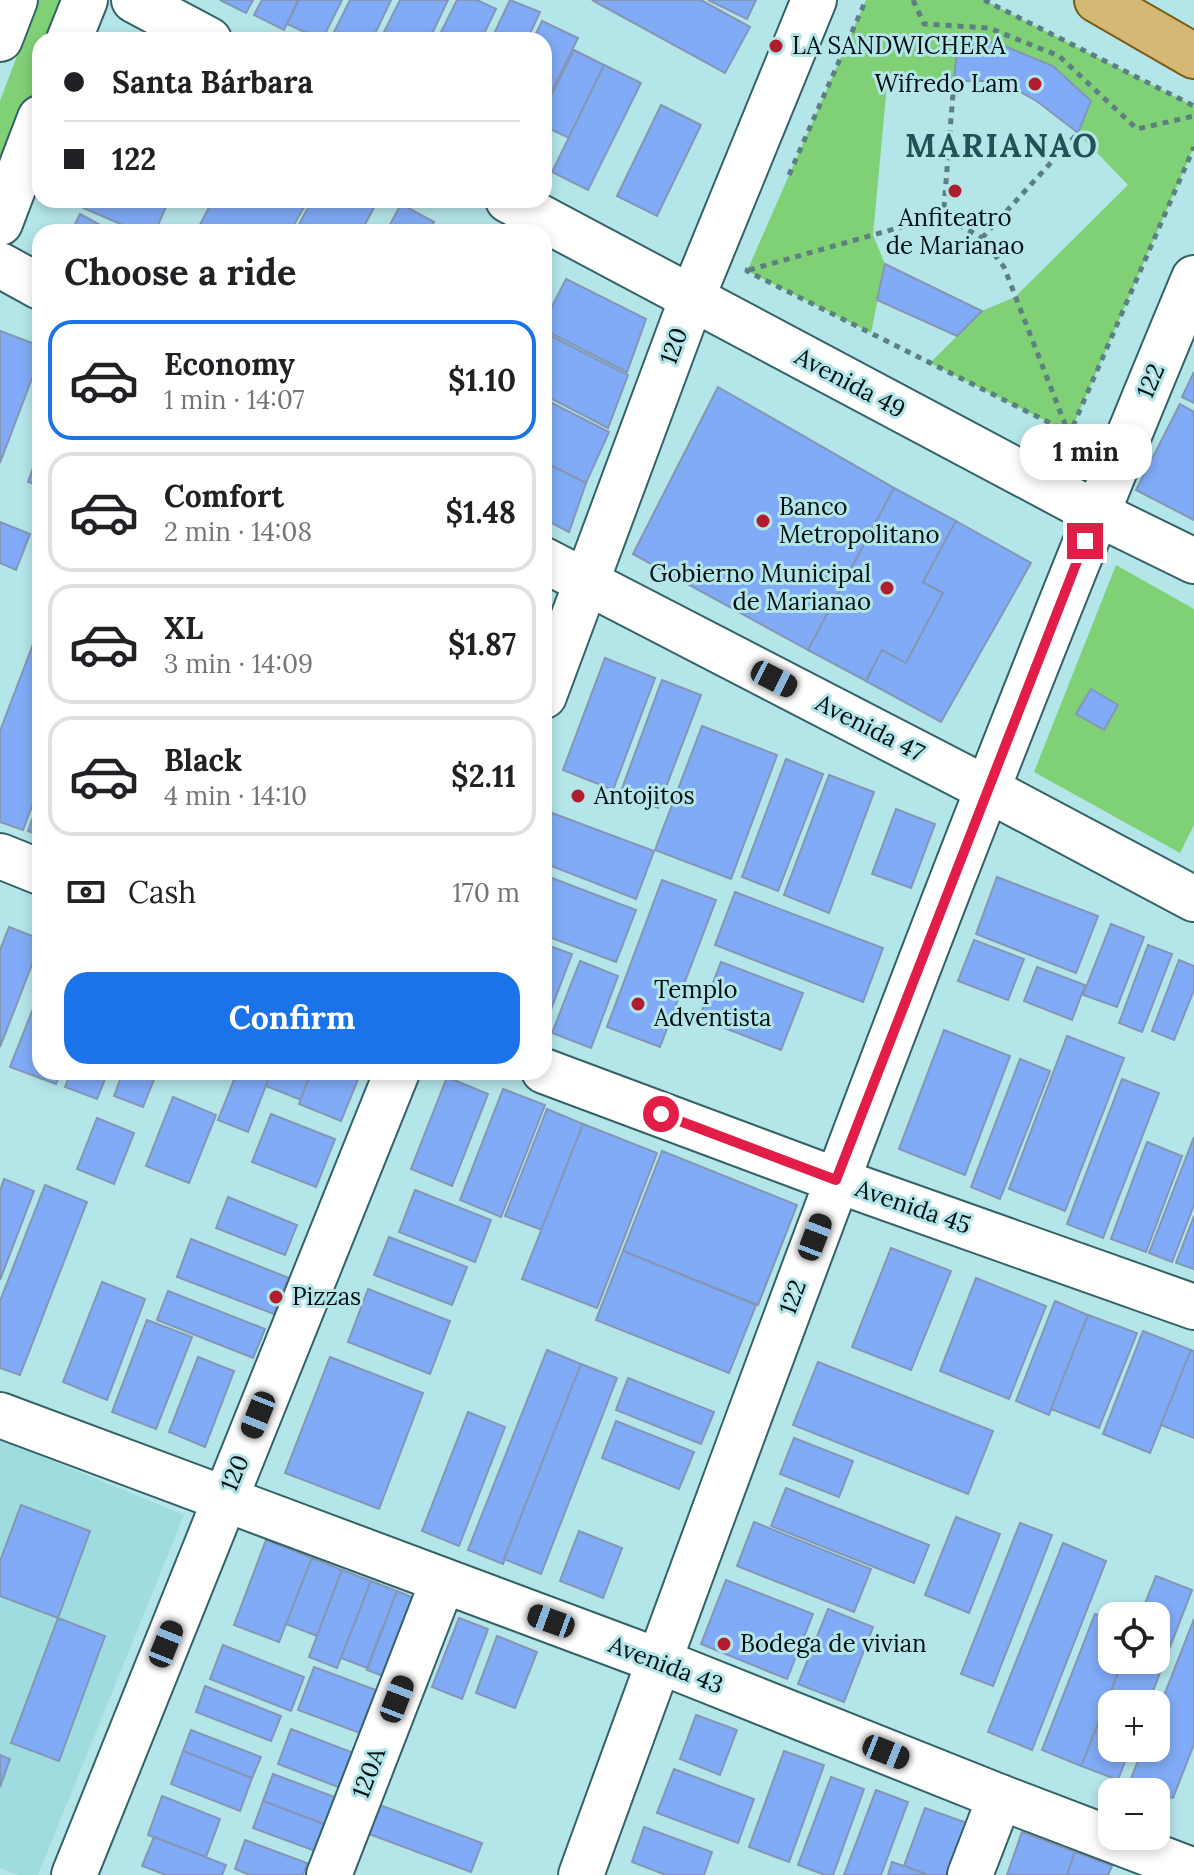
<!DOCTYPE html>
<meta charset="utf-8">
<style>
body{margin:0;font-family:Lora,serif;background:#f2f2f2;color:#202124;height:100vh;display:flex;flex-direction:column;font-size:30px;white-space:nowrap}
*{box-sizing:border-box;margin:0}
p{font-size:26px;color:#757577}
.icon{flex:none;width:44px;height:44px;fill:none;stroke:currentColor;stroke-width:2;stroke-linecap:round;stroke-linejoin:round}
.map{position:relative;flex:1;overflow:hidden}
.side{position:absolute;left:32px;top:224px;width:520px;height:856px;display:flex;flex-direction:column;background:#fff;border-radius:24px;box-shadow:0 4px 12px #0003}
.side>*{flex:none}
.banner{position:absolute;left:32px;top:32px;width:520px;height:176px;border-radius:24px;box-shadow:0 4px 12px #0003;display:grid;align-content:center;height:176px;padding:0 32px;background:#fff}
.tools{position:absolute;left:1098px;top:1602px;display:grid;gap:16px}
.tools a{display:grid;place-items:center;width:72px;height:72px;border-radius:16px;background:#fff;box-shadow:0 4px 12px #0003;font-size:40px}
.end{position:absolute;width:36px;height:36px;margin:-18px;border:10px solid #e11d48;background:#fff;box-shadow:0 0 0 4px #fff}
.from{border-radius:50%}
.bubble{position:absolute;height:56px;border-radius:24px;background:#fff;box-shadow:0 4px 12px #0003;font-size:26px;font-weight:700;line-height:56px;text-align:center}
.car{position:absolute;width:24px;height:48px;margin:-24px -12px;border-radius:10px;box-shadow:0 0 6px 2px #0007;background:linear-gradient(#222 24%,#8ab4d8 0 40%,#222 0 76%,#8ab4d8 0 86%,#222 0)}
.banner b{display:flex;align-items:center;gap:28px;height:76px;font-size:30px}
.banner b+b{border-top:2px solid #e0e0e0}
.banner i{width:20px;height:20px;background:#202124}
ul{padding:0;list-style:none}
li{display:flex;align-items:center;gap:24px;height:120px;margin:0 16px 12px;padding:0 16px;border:4px solid #e0e0e0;border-radius:24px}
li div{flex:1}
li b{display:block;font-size:30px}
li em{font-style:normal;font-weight:700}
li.selected{border-color:#1a73e8}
li>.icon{width:72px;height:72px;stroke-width:1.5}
h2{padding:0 32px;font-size:36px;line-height:96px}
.pay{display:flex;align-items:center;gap:20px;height:88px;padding:0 32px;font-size:30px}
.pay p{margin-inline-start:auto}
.primary-button{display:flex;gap:16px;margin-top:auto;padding:16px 32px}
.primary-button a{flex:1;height:92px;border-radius:24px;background:#1a73e8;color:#fff;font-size:32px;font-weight:700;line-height:92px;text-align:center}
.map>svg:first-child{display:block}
</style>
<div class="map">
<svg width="1194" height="1875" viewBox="0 0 1194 1875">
<rect width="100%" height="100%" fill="#b3e5e9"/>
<path fill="#9fdce0" d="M0 1439 184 1515 38 1875H18L0 1868Z"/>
<g fill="#80d076">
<path d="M38 0H72L56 40H40V82L0 185V101Z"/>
<path d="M866 0H984L1194 106V147L1070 433 930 363 982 311 1015 297 1128 185 1078 133 1091 101 1053 66 997 43 959 39 954 81 888 74 873 235 885 264 871 333 747 271Z"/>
<path d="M1116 565 1194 609V825L1180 853 1034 772Z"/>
</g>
<g fill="#81abf6" stroke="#8496b6" stroke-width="2">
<path d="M220 0H253L246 13Z"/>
<path d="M262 0H298L284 30 254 15Z"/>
<path d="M299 0H342L322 40 287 24Z"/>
<path d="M350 0H391L372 40H330Z"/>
<path d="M400 0H448L429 40H380Z"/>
<path d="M457 0H477L496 9 481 40H437Z"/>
<path d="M510 0 540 12 527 40H491Z"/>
<path d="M592 0H701L750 27 725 73Z"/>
<path d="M708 0H756L747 19Z"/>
<path d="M542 21 578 38 544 107V40H533Z"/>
<path d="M958 39 997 43 1053 66 1091 101 1078 133 1038 102 1010 86 987 81H954Z"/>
<path d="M574 50 604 65 569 138 544 126V110Z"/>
<path d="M604 65 641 83 588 190 552 172Z"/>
<path d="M661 105 701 125 657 216 617 196Z"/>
<path d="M65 200H169L155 232H139Z"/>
<path d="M213 200H308L290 232H196Z"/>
<path d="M312 200H378L361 232H295Z"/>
<path d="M401 204 434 222 429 232H386Z"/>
<path d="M80 214 113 232H71Z"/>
<path d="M885 264 982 311 957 336 877 300Z"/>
<path d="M566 279 646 319 627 372 544 330V322Z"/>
<path d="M0 331 40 346V357L0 463Z"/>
<path d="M545 333 628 375 608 428 544 395Z"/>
<path d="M1194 372V403L1182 397Z"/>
<path d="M718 387 894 488 808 650 633 554Z"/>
<path d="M544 399 609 432 586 483 544 462Z"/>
<path d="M1180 404 1194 412V520L1136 490Z"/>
<path d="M40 449V486L28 482Z"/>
<path d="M544 462 586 483 569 532 544 519Z"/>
<path d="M894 488 956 521 923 582 943 593 906 663 882 650 866 681 808 650Z"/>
<path d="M956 521 1031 563 941 722 866 681 882 650 906 663 943 593 923 582Z"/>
<path d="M0 522 30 534 16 570 0 563Z"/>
<path d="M35 639 40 641V785L23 830 0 822V731Z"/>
<path d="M605 658 655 678 613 790 563 770Z"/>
<path d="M662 680 701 695 658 808 620 794Z"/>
<path d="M1091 689 1118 705 1104 730 1076 714Z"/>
<path d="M702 726 777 755 731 879 655 850Z"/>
<path d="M786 759 823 774 778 891 742 877Z"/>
<path d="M829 775 874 792 829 913 784 895Z"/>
<path d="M40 798V836L28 831Z"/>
<path d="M896 809 935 824 911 888 872 874Z"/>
<path d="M552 813 654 851 636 899 544 863V835Z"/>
<path d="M544 875 636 910 616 962 544 935Z"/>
<path d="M997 877 1098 916 1076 973 976 934Z"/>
<path d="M662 880 716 900 660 1047 607 1027Z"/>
<path d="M735 892 883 948 863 1002 715 945Z"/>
<path d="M1111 924 1144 937 1117 1007 1083 995Z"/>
<path d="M9 927 40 939V944L0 1047V950Z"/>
<path d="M974 940 1024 959 1008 1000 958 981Z"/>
<path d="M544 944 572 954 544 1028Z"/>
<path d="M1148 945 1172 954 1142 1032 1119 1023Z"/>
<path d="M1179 960 1194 966V990L1174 1040 1152 1031Z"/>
<path d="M580 961 618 976 591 1048 552 1033Z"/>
<path d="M721 962 803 993 781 1050 699 1018Z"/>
<path d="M1037 967 1085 985 1072 1020 1024 1001Z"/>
<path d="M40 991V1072H61L56 1084 10 1067Z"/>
<path d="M944 1030 1010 1056 965 1175 899 1149Z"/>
<path d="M1067 1036 1124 1058 1065 1211 1009 1189Z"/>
<path d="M1020 1059 1050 1071 1000 1199 971 1187Z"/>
<path d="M71 1072H108L97 1099 65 1087Z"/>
<path d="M123 1072H157L143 1107 114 1096Z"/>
<path d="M237 1072H271L248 1132 218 1120Z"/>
<path d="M271 1072H311L301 1100 266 1086Z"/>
<path d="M311 1072H361L341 1121 299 1104Z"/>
<path d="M447 1077 488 1094 452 1186 411 1169Z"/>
<path d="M1122 1079 1159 1093 1103 1238 1067 1224Z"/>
<path d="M503 1089 545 1105 501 1217 460 1200Z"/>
<path d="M173 1097 216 1115 189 1183 146 1166Z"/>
<path d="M547 1109 583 1124 542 1230 505 1216Z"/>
<path d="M271 1114 335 1139 316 1187 252 1162Z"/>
<path d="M97 1118 134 1133 114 1184 77 1169Z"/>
<path d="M583 1124 657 1153 597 1308 522 1279Z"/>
<path d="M1194 1137V1205L1172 1262 1149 1253Z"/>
<path d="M1147 1142 1182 1156 1146 1252 1111 1239Z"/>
<path d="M662 1151 797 1205 758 1305 623 1251Z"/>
<path d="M4 1179 34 1191 0 1280V1191Z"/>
<path d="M45 1185 87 1202 20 1375 0 1368V1301Z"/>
<path d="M415 1190 491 1220 475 1262 399 1232Z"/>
<path d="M228 1197 297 1225 285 1255 216 1228Z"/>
<path d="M1194 1216V1269L1176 1263Z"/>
<path d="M389 1237 467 1267 452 1305 374 1275Z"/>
<path d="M191 1239 289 1278 274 1314 177 1277Z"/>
<path d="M891 1248 951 1271 911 1370 852 1347Z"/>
<path d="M623 1251 756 1305 729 1373 596 1320Z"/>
<path d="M976 1278 1046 1306 1009 1399 940 1371Z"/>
<path d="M102 1282 145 1299 107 1400 63 1382Z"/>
<path d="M368 1289 450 1321 430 1374 348 1342Z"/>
<path d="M168 1291 265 1329 253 1358 157 1320Z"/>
<path d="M1055 1301 1088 1315 1049 1415 1016 1401Z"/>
<path d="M1088 1315 1137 1333 1099 1428 1051 1409Z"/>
<path d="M147 1320 192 1337 156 1429 112 1412Z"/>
<path d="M1143 1331 1191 1350 1150 1453 1103 1434Z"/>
<path d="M547 1350 581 1364 503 1564 468 1550Z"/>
<path d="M1191 1350 1194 1351V1438L1161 1425Z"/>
<path d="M198 1357 234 1371 205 1447 169 1432Z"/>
<path d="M330 1357 423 1393 379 1509 285 1473Z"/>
<path d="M818 1362 993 1431 968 1494 793 1425Z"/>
<path d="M581 1364 617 1378 541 1574 504 1559Z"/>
<path d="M628 1378 714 1412 701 1444 616 1410Z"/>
<path d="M468 1412 505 1427 459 1546 422 1531Z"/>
<path d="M616 1421 694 1452 679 1489 602 1458Z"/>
<path d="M794 1438 853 1461 839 1497 780 1474Z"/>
<path d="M786 1488 929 1545 914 1583 771 1526Z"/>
<path d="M21 1505 90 1531 58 1618 0 1596V1561Z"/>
<path d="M956 1517 1000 1534 969 1613 925 1595Z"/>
<path d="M754 1522 871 1569 854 1612 737 1566Z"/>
<path d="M1020 1523 1052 1535 993 1686 961 1674Z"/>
<path d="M579 1531 622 1548 603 1598 560 1581Z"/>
<path d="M266 1540 312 1558 279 1642 234 1625Z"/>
<path d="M1063 1543 1106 1561 1032 1750 988 1732Z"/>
<path d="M312 1558 342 1570 317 1636 286 1624Z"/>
<path d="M342 1570 371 1581 337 1668 309 1657Z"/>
<path d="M1156 1576 1192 1590 1148 1704H1112V1748H1130L1118 1780 1081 1766 1123 1660H1156V1616H1140Z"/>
<path d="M726 1580 813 1614 787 1679 701 1644Z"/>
<path d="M371 1581 397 1591 367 1668 341 1658Z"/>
<path d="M397 1591 421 1601 391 1679 367 1670Z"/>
<path d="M828 1609 873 1627 844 1702 798 1684Z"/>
<path d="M1095 1614 1112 1620V1660H1123L1081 1766 1042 1750Z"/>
<path d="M58 1618 105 1636 59 1761 11 1743Z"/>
<path d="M459 1618 488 1629 462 1699 432 1687Z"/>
<path d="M1194 1619V1744L1173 1798 1130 1781 1143 1748H1156V1716Z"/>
<path d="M497 1636 537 1652 515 1708 476 1693Z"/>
<path d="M223 1645 304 1677 291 1711 210 1679Z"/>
<path d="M314 1667 384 1693 368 1736 298 1710Z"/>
<path d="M205 1686 281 1716 271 1741 196 1712Z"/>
<path d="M696 1715 737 1730 720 1775 680 1759Z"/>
<path d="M291 1729 359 1755 346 1790 278 1764Z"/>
<path d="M191 1730 261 1757 252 1778 183 1751Z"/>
<path d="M183 1751 252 1778 240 1811 171 1784Z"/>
<path d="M784 1751 824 1765 789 1862 749 1847Z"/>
<path d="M0 1755 10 1759 0 1787Z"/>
<path d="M674 1769 754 1799 738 1843 657 1813Z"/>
<path d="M273 1774 340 1799 330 1826 263 1801Z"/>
<path d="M831 1777 864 1789 833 1875H825L798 1865Z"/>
<path d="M876 1790 908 1802 881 1875H844Z"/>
<path d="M162 1796 220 1819 206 1857 148 1835Z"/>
<path d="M263 1801 324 1824 315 1851 253 1828Z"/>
<path d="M377 1804 482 1843 471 1872 366 1833Z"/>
<path d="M925 1808 970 1824 951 1875H928L904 1866Z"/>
<path d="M644 1827 712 1852 704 1875H666L632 1862Z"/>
<path d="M1022 1832 1075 1852 1067 1875H1007Z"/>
<path d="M154 1837 226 1865 222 1875H166L142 1866Z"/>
<path d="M245 1840 307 1863 303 1875H250L235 1869Z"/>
<path d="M1075 1852 1112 1866 1108 1875H1067Z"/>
<path d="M892 1862 904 1866 928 1875H888Z"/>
</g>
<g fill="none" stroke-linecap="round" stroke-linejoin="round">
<defs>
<g id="minor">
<path d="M134 0 209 40"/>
<path d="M0 39 15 0"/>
<path d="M69 40 85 0"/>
<path d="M508 200 1096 513 1194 561"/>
<path d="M0 223 40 118"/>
<path d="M0 265 40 287"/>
<path d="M544 560 987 789 1194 899"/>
<path d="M544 696 692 298 814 0"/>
<path d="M0 856 40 872"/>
<path d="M544 1071 836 1180 1194 1307"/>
<path d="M0 1415 659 1661 1000 1797 1194 1871"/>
<path d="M74 1875 397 1072"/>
<path d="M329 1875 443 1581"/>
<path d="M581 1875C776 1339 974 804 1194 278"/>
<path d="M970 1875 1000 1797"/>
</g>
<path id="major" d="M1097 0 1194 56"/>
</defs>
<use href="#minor" stroke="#346367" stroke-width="48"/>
<use href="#major" stroke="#785e15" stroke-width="48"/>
<g stroke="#5d7f82" stroke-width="5" stroke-dasharray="6 6" stroke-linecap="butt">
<path d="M913 0 924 24 989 28 1059 56 1137 129 1194 116"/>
<path d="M984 0 1194 106"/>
<path d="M789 175 866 0"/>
<path d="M943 220 954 81"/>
<path d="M982 238 1078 133"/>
<path d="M748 268 747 271 1070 433 1194 147"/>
<path d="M749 270 908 225 943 220 965 228 982 238 1004 267 1077 455"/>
</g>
<use href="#minor" stroke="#fff" stroke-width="44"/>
<use href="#major" stroke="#d5b874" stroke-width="44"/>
</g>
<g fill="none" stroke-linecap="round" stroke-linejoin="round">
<path stroke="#e11d48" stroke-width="10" d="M661 1114 836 1180 1085 541"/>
</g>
<g fill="#b01d2f" stroke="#b3e5e9" stroke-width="3">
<circle cx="776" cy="46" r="8"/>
<circle cx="1035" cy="84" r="8"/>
<circle cx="955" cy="191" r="8"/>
<circle cx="763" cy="521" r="8"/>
<circle cx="887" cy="588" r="8"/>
<circle cx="578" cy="796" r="8"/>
<circle cx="638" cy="1004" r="8"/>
<circle cx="276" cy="1297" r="8"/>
<circle cx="724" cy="1644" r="8"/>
</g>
<g text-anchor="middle" stroke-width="6" stroke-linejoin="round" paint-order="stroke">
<g font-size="24" fill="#000f11" stroke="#b3e5e9" text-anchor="start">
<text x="792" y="54">LA SANDWICHERA</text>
<text x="1019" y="92" text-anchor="end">Wifredo Lam</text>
<text x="955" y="226" text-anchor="middle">Anfiteatro<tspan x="955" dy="28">de Marianao</tspan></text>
<text x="779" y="515">Banco<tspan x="779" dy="28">Metropolitano</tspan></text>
<text x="871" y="582" text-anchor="end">Gobierno Municipal<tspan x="871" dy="28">de Marianao</tspan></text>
<text x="594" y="804">Antojitos</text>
<text x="654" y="998">Templo<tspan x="654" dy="28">Adventista</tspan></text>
<text x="292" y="1305">Pizzas</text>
<text x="740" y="1652">Bodega de vivian</text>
</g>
<g font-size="24" fill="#000f11" stroke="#b3e5e9">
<text transform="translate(674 346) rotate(-70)" y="8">120</text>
<text transform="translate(1151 381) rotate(-67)" y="8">122</text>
<text transform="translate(850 383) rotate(28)" y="8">Avenida 49</text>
<text transform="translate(870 728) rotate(27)" y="8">Avenida 47</text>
<text transform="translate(913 1207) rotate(19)" y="8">Avenida 45</text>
<text transform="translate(793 1297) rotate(-70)" y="8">122</text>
<text transform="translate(235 1473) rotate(-68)" y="8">120</text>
<text transform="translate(666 1665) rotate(21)" y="8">Avenida 43</text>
<text transform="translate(369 1773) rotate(-69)" y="8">120A</text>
</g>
<g font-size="32" font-weight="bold" letter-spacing="2" fill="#225256" stroke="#b3e5e9">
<text x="1002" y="157">MARIANAO</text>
</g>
</g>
</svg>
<div class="tools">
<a><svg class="icon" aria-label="locate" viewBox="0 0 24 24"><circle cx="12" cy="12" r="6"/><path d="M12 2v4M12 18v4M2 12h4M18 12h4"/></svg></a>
<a>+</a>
<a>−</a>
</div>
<i class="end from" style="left:661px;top:1114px"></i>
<i class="end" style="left:1085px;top:541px"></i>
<div class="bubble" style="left:1020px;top:424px;width:132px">1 min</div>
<i class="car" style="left:774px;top:679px;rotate:117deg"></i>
<i class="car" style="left:815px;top:1237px;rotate:21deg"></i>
<i class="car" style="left:258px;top:1415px;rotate:202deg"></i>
<i class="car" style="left:551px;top:1621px;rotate:290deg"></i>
<i class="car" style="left:166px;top:1644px;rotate:22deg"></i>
<i class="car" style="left:397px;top:1699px;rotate:21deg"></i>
<i class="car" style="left:886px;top:1752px;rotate:112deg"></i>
<div class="banner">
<b><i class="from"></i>Santa Bárbara</b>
<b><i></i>122</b>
</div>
<section class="side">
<h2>Choose a ride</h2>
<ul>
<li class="selected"><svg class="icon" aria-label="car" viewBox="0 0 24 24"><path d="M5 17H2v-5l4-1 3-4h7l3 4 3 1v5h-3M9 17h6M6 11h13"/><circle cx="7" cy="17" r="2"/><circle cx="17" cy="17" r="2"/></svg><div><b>Economy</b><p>1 min · 14:07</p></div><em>$1.10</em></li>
<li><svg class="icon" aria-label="car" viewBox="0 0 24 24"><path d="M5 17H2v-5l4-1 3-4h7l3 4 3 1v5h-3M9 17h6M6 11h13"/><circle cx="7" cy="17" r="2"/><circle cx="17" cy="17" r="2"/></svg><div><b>Comfort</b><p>2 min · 14:08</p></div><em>$1.48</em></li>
<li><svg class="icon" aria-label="car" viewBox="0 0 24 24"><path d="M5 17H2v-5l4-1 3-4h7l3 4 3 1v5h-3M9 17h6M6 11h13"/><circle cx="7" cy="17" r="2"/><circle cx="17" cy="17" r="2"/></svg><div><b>XL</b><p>3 min · 14:09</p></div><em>$1.87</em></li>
<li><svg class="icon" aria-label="car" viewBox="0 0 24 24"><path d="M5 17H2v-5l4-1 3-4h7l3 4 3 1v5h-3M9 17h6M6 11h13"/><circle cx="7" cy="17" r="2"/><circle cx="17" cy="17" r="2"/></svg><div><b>Black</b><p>4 min · 14:10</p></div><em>$2.11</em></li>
</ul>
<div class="pay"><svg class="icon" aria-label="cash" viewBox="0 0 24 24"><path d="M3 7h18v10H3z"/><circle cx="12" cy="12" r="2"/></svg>Cash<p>170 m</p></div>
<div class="primary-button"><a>Confirm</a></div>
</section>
</div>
